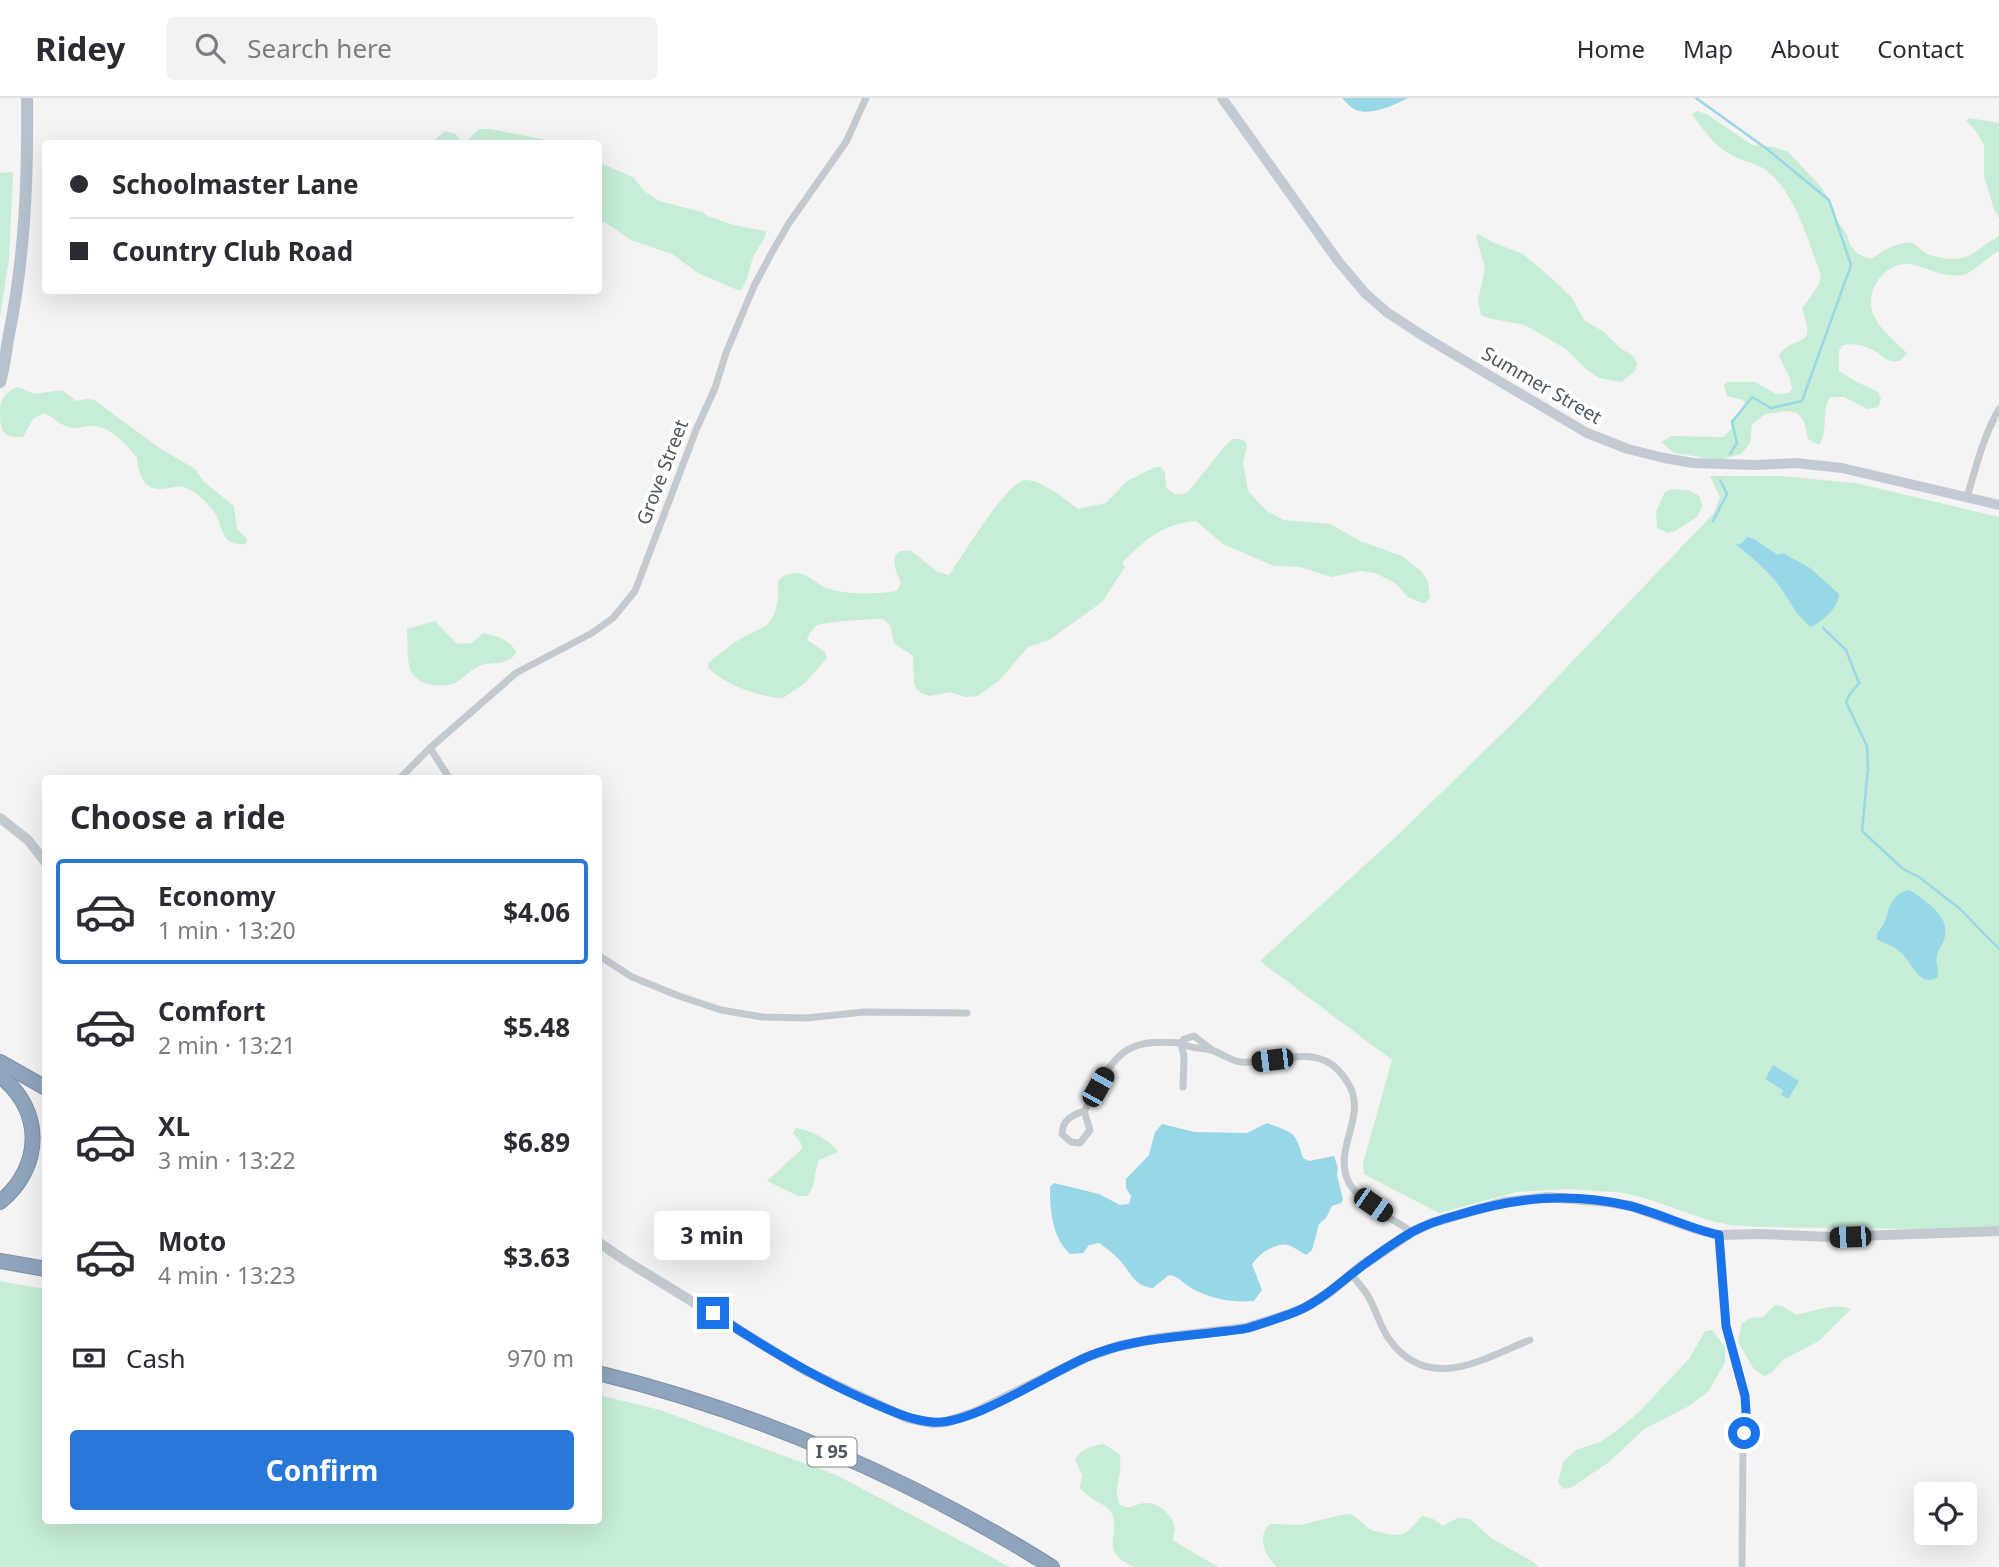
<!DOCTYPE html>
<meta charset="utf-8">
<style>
body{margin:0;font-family:"Noto Sans",sans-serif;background:#f2f2f3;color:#2b2b33;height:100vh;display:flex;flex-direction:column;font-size:26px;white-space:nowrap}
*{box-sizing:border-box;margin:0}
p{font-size:23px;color:#7c7c81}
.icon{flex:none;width:38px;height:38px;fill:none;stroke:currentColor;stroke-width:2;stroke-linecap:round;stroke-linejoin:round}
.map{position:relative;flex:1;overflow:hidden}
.drawer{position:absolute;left:42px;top:677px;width:560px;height:749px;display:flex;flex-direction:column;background:#fff;border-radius:7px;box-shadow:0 7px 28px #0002}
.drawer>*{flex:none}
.guide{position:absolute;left:42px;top:42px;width:560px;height:154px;border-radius:7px;box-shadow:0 7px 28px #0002;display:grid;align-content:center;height:154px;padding:0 28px;background:#fff}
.buttons{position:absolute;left:1914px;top:1384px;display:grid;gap:14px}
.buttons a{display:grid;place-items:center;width:63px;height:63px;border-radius:7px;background:#fff;box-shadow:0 7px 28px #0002;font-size:35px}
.end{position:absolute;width:32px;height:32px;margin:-16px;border:9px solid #1a73e8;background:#fff;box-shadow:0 0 0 4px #fff}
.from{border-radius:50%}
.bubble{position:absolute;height:49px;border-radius:7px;background:#fff;box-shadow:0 7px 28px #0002;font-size:23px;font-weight:700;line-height:49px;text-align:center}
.car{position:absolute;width:21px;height:42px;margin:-21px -10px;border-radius:9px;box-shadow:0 0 5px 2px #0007;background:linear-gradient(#222 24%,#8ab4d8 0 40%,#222 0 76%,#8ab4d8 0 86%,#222 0)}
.guide b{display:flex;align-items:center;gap:24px;height:66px;font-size:26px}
.guide b+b{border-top:2px solid #e1e1e2}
.guide i{width:18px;height:18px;background:#2b2b33}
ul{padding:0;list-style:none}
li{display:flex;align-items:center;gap:21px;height:105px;margin:0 14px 10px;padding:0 14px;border:4px solid transparent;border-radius:7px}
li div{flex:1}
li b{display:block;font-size:26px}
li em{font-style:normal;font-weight:700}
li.on{border-color:#2977d8}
li>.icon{width:63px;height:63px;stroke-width:1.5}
h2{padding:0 28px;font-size:32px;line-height:84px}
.pay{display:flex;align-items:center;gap:18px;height:77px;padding:0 28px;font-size:26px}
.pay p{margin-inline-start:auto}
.primary-button{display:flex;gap:14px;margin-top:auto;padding:14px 28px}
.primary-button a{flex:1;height:80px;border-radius:7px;background:#2977d8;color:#fff;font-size:28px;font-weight:700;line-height:80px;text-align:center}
header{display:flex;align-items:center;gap:42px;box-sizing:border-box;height:98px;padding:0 35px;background:#fff;border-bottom:2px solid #e1e1e2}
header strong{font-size:33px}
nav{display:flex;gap:38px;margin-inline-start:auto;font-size:24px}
.search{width:490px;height:63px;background:#f2f2f3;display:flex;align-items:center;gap:18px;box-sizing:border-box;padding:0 24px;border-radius:7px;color:#7c7c81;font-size:26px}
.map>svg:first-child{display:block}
</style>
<header>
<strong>Ridey</strong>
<div class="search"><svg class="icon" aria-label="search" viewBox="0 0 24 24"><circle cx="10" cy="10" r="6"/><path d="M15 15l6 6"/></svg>Search here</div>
<nav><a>Home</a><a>Map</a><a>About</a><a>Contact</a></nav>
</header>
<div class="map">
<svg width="1999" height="1469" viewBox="0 0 1999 1469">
<rect width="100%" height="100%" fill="#f5f3f3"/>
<g fill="#c6edd5">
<path d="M1698 13 1708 17 1752 47 1773 49 1787 53 1822 90 1833 110 1837 122 1847 137 1850 147 1858 156 1871 161C1882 154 1898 143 1911 145 1917 146 1919 151 1924 154 1933 160 1952 162 1962 160 1977 156 1985 145 1999 138V153C1989 158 1972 175 1963 177 1941 180 1928 169 1910 166 1886 163 1866 191 1872 213 1877 230 1896 244 1907 255L1900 263C1884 265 1885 258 1873 252 1864 247 1853 245 1843 247L1839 253V273L1855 283 1878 294 1881 301 1878 309 1868 311 1844 299H1830C1821 313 1829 332 1819 347L1808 341 1804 323 1797 315 1787 313 1765 316 1752 326 1750 345 1741 356 1720 362 1674 355 1661 344 1672 338 1724 339 1731 331V322L1746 308 1743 302 1727 298 1724 287 1727 284H1755L1776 296 1789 295 1792 291C1790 272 1782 270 1779 256 1798 235 1817 252 1802 211L1819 186 1821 177C1808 144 1796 95 1767 73 1756 64 1740 63 1728 55 1714 47 1701 29 1692 16Z"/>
<path d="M1969 20 1999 25V120L1994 111 1984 78V47L1975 32 1966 23Z"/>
<path d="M479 31H490L562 45H431L445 33 456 36 460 43 468 42Z"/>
<path d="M598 64 633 79 644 93 659 103 702 114 708 118 733 127 766 133C765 144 756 150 753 160 748 172 749 183 740 193L698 175 672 156 631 142 606 125 599 122Z"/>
<path d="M13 74 9 161 0 219V75Z"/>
<path d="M1478 136 1492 144 1523 156 1557 185 1572 200 1584 222 1604 234 1619 249 1634 259 1637 265 1635 273 1621 284 1599 280 1586 271 1566 251 1525 227 1488 220 1481 217 1478 203 1485 170 1476 138Z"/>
<path d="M18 289 34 296 62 292 76 303 87 301 94 302 161 351 195 371 204 384 234 408 237 431 247 441 246 446C218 449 225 427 212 411 206 403 195 393 186 390 177 386 169 392 159 391 142 391 138 372 137 359 126 347 113 331 96 328 87 327 77 332 68 329 58 326 52 317 43 315L33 321 23 339C3 340 0 333 0 315 0 302 5 293 18 289Z"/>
<path d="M1233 341H1239L1245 343 1247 348 1243 364 1248 393 1267 413 1284 422 1330 426 1360 443 1402 458 1422 474 1428 484 1430 499 1425 506 1408 499 1395 485 1375 475 1360 473 1331 479 1300 469 1274 468 1223 446 1196 423C1164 425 1143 443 1122 465L1125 469 1102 504 1049 542 1028 549 999 583 977 598 966 599 950 594 929 598 921 595 916 591 914 584 913 558 894 545C892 536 892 526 883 521 871 521 825 523 816 528 811 532 808 537 807 542L825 554 827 560 805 585 783 600C762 600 722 586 708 569V565L735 544 767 527C778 514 779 500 778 483 783 477 789 475 797 475 809 476 816 486 826 490 845 497 878 496 897 493L901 485C895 472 886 449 911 453L938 474 949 477C961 461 1008 380 1027 382 1042 383 1066 401 1078 411L1106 405 1127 383 1155 369H1161L1165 375 1166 389C1173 396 1178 399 1188 394L1225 348Z"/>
<path d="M1710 378H1780L1855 385 1999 419V1128L1919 1131 1756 1129 1729 1127 1705 1121 1645 1100 1624 1095 1570 1091 1517 1094 1439 1115 1364 1076 1363 1065 1392 962 1260 863 1400 735 1524 614 1714 415 1720 399Z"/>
<path d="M1673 391 1688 392 1699 398 1703 408 1697 419 1675 433 1668 435 1657 430 1656 414 1665 394Z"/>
<path d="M435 523 457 546 472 545 483 535C496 538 512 542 516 555 507 570 489 562 477 569 469 573 463 581 455 585 449 588 440 588 433 587 402 582 409 557 407 531Z"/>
<path d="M796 1030C811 1032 830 1042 838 1054L819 1062C814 1073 816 1089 807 1098H798L767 1083 802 1051 801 1045 793 1035Z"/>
<path d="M0 1183 45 1191 46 1423H598L599 1297 660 1312 838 1378 1010 1469H0Z"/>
<path d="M1775 1207 1782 1208 1797 1217C1813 1213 1836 1204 1851 1211L1819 1243 1784 1261 1771 1275 1764 1278 1754 1271 1738 1244 1742 1225 1751 1220 1763 1219Z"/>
<path d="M1712 1232 1725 1249V1264L1708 1294 1687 1309 1644 1331 1609 1364 1572 1389 1564 1391 1558 1385 1563 1364 1576 1352 1600 1344 1615 1334 1639 1314 1689 1261 1705 1233Z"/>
<path d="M1104 1346 1119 1356C1125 1374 1111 1391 1120 1407 1133 1413 1136 1404 1147 1405 1159 1405 1174 1418 1175 1431 1175 1432 1173 1441 1172 1442L1218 1469H1134C1096 1452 1123 1435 1111 1414 1107 1407 1099 1406 1093 1401 1088 1398 1084 1394 1080 1390L1082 1377 1075 1361C1081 1351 1093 1347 1104 1346Z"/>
<path d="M1350 1416C1358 1420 1361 1424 1368 1430 1372 1433 1378 1434 1384 1435 1405 1441 1408 1433 1422 1418L1433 1421 1443 1428 1458 1420 1470 1421 1491 1440 1532 1463 1539 1469H1277C1265 1458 1256 1439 1270 1426L1301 1427 1340 1417Z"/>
</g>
<g fill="#97d7e7">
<path d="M1342 0H1408C1394 7 1372 18 1356 12 1351 10 1346 4 1342 0Z"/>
<path d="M1747 439 1754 441 1778 457 1783 455 1810 470 1839 496C1838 510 1823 523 1811 529 1796 518 1790 503 1780 489 1772 477 1748 455 1736 447L1742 445Z"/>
<path d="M1908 792 1913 794C1928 806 1952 819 1944 842 1942 847 1938 852 1937 857 1935 864 1939 871 1938 879 1918 892 1911 860 1898 852 1892 847 1884 846 1877 841V835C1893 821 1882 800 1908 792Z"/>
<path d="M1773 967 1799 983 1788 1001 1781 997 1783 992 1765 981Z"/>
<path d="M1267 1025C1293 1035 1295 1032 1303 1060L1309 1063 1334 1058 1338 1070 1337 1077 1343 1102 1341 1105 1332 1108 1326 1120 1319 1126 1312 1152 1306 1157C1290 1148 1287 1142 1269 1151 1261 1155 1258 1159 1252 1166L1262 1192 1254 1203C1232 1205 1212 1201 1193 1191 1183 1186 1179 1178 1169 1177L1153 1190C1135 1188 1132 1177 1122 1165 1116 1157 1107 1151 1099 1145L1089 1147 1083 1155 1070 1156C1052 1139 1050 1113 1050 1089L1054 1085 1099 1096 1120 1107 1129 1106 1131 1098 1126 1090V1081L1149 1057 1155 1034 1162 1026 1195 1034 1247 1035Z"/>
</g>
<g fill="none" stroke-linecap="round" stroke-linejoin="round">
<g stroke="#97d7e7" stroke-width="2.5">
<path d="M1696 0 1767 51 1829 102 1851 167 1802 303 1771 310 1752 299 1732 324 1737 345 1730 356"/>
<path d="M1713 423 1727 396 1720 382"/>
<path d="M1823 530 1846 552 1859 585 1850 596 1846 604 1867 648 1868 670 1862 733 1903 771 1919 779 1960 811 1999 851"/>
</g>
<defs>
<g id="motorway">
<path d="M0 964 46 990"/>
<path d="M0 978C44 1012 43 1069 0 1104"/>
<path d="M0 1163 46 1171"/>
<path d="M598 1275C758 1314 913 1382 1052 1469"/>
</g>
</defs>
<use href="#motorway" stroke="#7a90a8" stroke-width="16"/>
<g stroke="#c2cad0" stroke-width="7">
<path d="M1967 399C1976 369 1983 339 1999 311"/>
<path d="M430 650 450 681"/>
<path d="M399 681 430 650 516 575 592 535 613 520 635 493 696 332 715 290 726 255 754 188 771 156 789 125 846 44 866 0"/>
<path d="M598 857 632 879 679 898 721 912 762 919 807 920 864 914 967 915"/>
<path d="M1212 952 1194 938 1184 941 1181 945C1193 952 1199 949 1211 952 1222 955 1230 963 1241 964 1270 967 1305 949 1331 966 1337 970 1342 976 1346 982 1371 1017 1331 1049 1349 1085 1359 1103 1394 1122 1412 1134"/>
<path d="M1084 1013C1071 1018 1063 1021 1062 1036L1071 1044 1080 1045 1090 1032 1084 1013C1091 1004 1096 993 1101 983 1121 946 1140 942 1181 945L1184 959 1183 989"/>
<path d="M1719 1137 1726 1228 1745 1298 1746 1314 1743 1344 1742 1469"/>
<path d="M1352 1176C1357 1184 1363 1190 1368 1198 1376 1212 1380 1228 1389 1241 1428 1296 1483 1261 1530 1242"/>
</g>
<g stroke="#c2cad0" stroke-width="10">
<path d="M0 720 28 742 46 765"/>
<path d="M598 1144 626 1163 806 1273 907 1320 933 1325 946 1324 974 1315 1087 1259 1119 1248 1159 1240 1246 1230 1289 1216 1306 1209 1330 1194 1360 1169 1412 1134 1431 1125 1504 1104 1547 1099 1608 1104 1631 1108 1696 1131 1719 1137 1760 1136 1829 1139 1999 1133"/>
</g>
<path stroke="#c2cbd4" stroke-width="10" d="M1222 0 1338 163 1366 196 1388 215 1428 241 1587 335 1628 351 1664 360 1693 365 1756 367 1796 365 1842 370 1999 407"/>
<path stroke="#b5c2ce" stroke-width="12" d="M0 284C5 268 6 252 9 236 25 158 28 80 27 0"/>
<use href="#motorway" stroke="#8fa5bd" stroke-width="14"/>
</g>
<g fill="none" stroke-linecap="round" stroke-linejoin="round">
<path stroke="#1a73e8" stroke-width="9" d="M713 1215C765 1250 818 1282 875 1306 894 1314 911 1322 932 1324 971 1328 1049 1275 1087 1259 1126 1242 1168 1240 1210 1235 1222 1233 1236 1233 1248 1230 1262 1226 1276 1221 1290 1216 1318 1206 1338 1186 1362 1168 1378 1156 1395 1144 1412 1134 1427 1126 1442 1121 1458 1117 1516 1099 1571 1094 1630 1108 1661 1116 1688 1130 1719 1137L1726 1228 1745 1298 1746 1314 1744 1335"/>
</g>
<g text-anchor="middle" stroke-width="7" stroke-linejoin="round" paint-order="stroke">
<rect fill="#fff" stroke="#82898f" stroke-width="2" x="807.5" y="1339.5" width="49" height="29" rx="5"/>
<g font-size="18" font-weight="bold" fill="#4c565f">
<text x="832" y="1360">I 95</text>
</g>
<g font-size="19" fill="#4c565f" stroke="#fff">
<text transform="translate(1542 287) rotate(30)" y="7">Summer Street</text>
<text transform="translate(662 374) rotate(-69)" y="7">Grove Street</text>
</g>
</g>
</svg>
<div class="buttons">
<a><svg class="icon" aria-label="locate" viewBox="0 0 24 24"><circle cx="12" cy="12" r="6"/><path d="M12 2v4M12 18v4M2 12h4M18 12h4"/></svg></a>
</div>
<i class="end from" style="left:1744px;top:1335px"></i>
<i class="end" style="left:713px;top:1215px"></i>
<div class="bubble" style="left:654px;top:1113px;width:116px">3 min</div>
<i class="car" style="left:1272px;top:962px;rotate:263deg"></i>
<i class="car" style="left:1098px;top:989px;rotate:29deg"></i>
<i class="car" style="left:1373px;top:1107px;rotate:125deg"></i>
<i class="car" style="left:1850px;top:1139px;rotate:268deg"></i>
<div class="guide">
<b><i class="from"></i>Schoolmaster Lane</b>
<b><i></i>Country Club Road</b>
</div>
<section class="drawer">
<h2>Choose a ride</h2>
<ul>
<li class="on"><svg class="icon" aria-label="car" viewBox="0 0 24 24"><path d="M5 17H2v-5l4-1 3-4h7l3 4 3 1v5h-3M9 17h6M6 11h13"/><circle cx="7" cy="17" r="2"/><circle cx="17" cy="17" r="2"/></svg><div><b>Economy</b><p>1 min · 13:20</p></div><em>$4.06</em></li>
<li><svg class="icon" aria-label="car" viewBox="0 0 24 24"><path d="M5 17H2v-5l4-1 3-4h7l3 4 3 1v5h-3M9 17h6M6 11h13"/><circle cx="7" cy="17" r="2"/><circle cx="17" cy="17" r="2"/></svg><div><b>Comfort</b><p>2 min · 13:21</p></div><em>$5.48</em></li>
<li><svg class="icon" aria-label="car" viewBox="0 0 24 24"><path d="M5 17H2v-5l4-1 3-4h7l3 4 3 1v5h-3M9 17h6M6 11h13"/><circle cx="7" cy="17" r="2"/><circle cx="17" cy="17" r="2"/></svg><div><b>XL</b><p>3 min · 13:22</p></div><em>$6.89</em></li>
<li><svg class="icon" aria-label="car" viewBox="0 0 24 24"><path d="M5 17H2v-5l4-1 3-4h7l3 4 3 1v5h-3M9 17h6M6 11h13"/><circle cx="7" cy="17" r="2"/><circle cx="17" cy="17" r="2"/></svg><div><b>Moto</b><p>4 min · 13:23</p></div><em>$3.63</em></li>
</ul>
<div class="pay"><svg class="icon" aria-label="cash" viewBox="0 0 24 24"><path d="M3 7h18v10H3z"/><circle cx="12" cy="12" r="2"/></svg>Cash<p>970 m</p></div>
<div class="primary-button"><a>Confirm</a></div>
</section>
</div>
